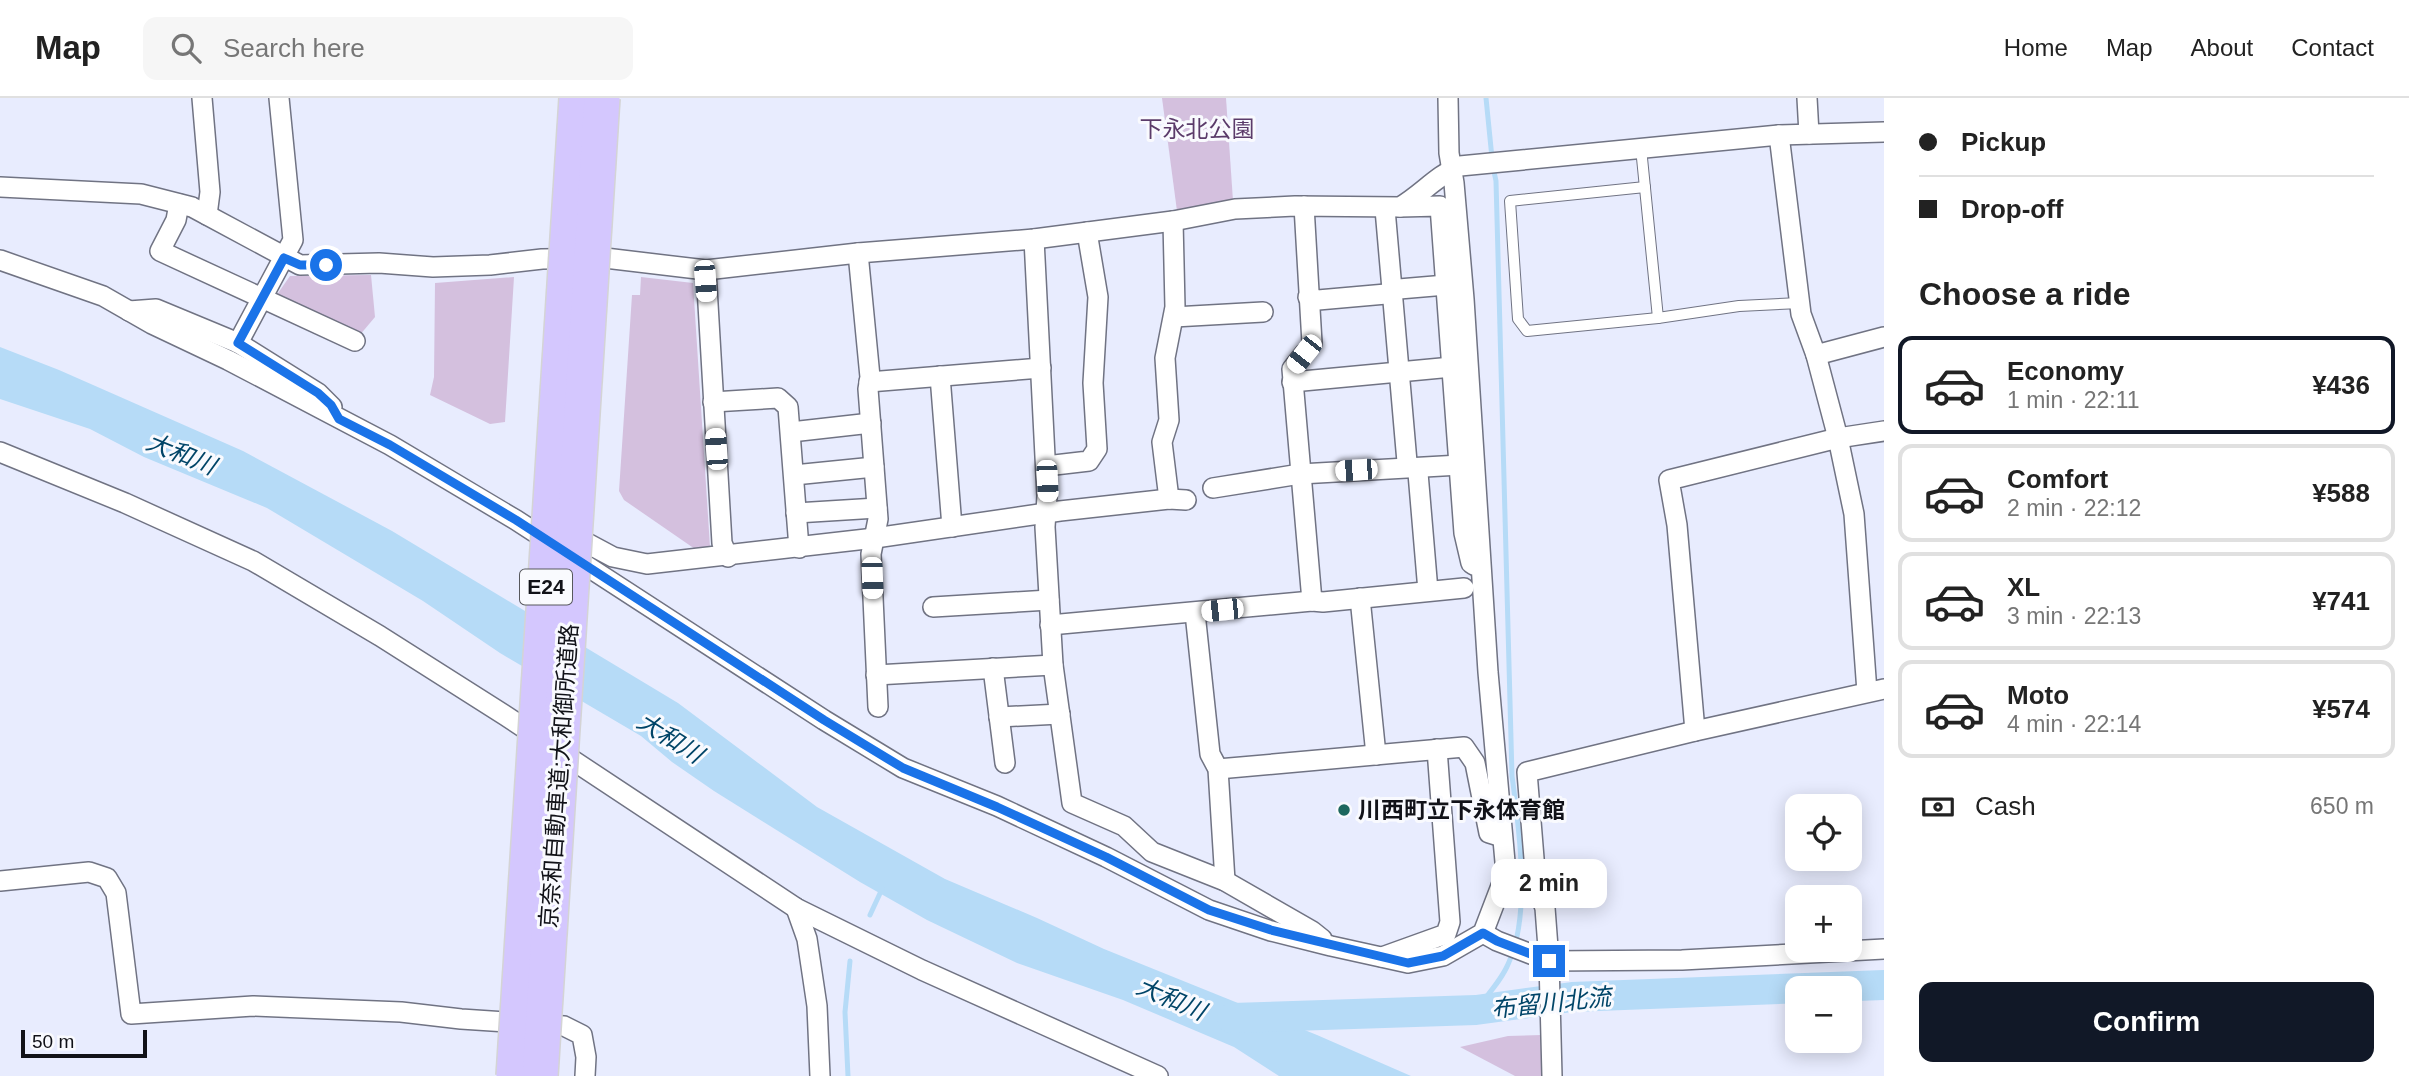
<!DOCTYPE html>
<meta charset="utf-8">
<style>
body{margin:0;font-family:Arial,"Noto Sans JP",sans-serif;background:#f6f6f6;color:#222;height:100vh;display:flex;flex-direction:column;font-size:26px;white-space:nowrap}
*{box-sizing:border-box;margin:0}
p{font-size:23px;color:#767676}
.icon{flex:none;width:38px;height:38px;fill:none;stroke:currentColor;stroke-width:2;stroke-linecap:round;stroke-linejoin:round}
.map{position:relative;flex:1;overflow:hidden}
.panel{display:flex;flex-direction:column;background:#fff;width:525px}
.panel>*{flex:none}
.guide{display:grid;align-content:center;height:154px;padding:0 35px;background:#fff}
.tools{position:absolute;left:1785px;top:696px;display:grid;gap:14px}
.tools a{display:grid;place-items:center;width:77px;height:77px;border-radius:14px;background:#fff;box-shadow:0 4px 18px #0003;font-size:35px}
.scale{position:absolute;left:21px;bottom:18px;width:126px;box-sizing:border-box;padding-left:7px;border:4px solid #111218;border-top:0;font-size:19px;line-height:24px;white-space:nowrap;color:#111218;-webkit-text-stroke:5px #f9fafe;paint-order:stroke}
.end{position:absolute;width:32px;height:32px;margin:-16px;border:9px solid #1a73e8;background:#fff;box-shadow:0 0 0 4px #fff}
.from{border-radius:50%}
.bubble{position:absolute;height:49px;border-radius:14px;background:#fff;box-shadow:0 4px 18px #0003;font-size:23px;font-weight:600;line-height:49px;text-align:center}
.car{position:absolute;width:21px;height:42px;margin:-21px -10px;border-radius:9px;box-shadow:0 0 5px 2px #0007;background:linear-gradient(#fff 24%,#345 0 40%,#fff 0 76%,#345 0 86%,#fff 0)}
.guide b{display:flex;align-items:center;gap:24px;height:66px;font-size:26px}
.guide b+b{border-top:2px solid #e0e0e0}
.guide i{width:18px;height:18px;background:#222}
ul{padding:0;list-style:none}
li{display:flex;align-items:center;gap:21px;height:98px;margin:0 14px 10px;padding:0 21px;border:4px solid #e0e0e0;border-radius:14px}
li div{flex:1}
li b{display:block;font-size:26px}
li em{font-style:normal;font-weight:600}
li.current{border-color:#111827}
li>.icon{width:63px;height:63px;stroke-width:1.5}
h2{padding:0 35px;font-size:32px;line-height:84px}
.pay{display:flex;align-items:center;gap:18px;height:77px;padding:0 35px;font-size:26px}
.pay p{margin-inline-start:auto}
.action{display:flex;gap:14px;margin-top:auto;padding:14px 35px}
.action a{flex:1;height:80px;border-radius:14px;background:#111827;color:#fff;font-size:28px;font-weight:600;line-height:80px;text-align:center}
header{display:flex;align-items:center;gap:42px;box-sizing:border-box;height:98px;padding:0 35px;background:#fff;border-bottom:2px solid #e0e0e0}
header strong{font-size:33px}
nav{display:flex;gap:38px;margin-inline-start:auto;font-size:24px}
.search{width:490px;height:63px;background:#f6f6f6;display:flex;align-items:center;gap:18px;box-sizing:border-box;padding:0 24px;border-radius:14px;color:#767676;font-size:26px}
main{display:flex;flex:1;min-height:0}
.map>svg:first-child{display:block}
</style>
<header>
<strong>Map</strong>
<div class="search"><svg class="icon" aria-label="search" viewBox="0 0 24 24"><circle cx="10" cy="10" r="6"/><path d="M15 15l6 6"/></svg>Search here</div>
<nav><a>Home</a><a>Map</a><a>About</a><a>Contact</a></nav>
</header>
<main>
<div class="map">
<svg width="1884" height="978" viewBox="0 0 1884 978">
<rect width="100%" height="100%" fill="#e8ecfe"/>
<g fill="#d4c0de">
<path d="M1162 0H1226L1233 103 1177 113Z"/>
<path d="M371 177 375 219 359 238 276 198 290 178Z"/>
<path d="M514 179 505 324 490 326 430 297 434 279 435 185Z"/>
<path d="M641 179 693 185 710 449 695 451 624 402 619 393 632 197H640Z"/>
<path d="M1542 937 1543 978H1515L1460 949 1508 938Z"/>
</g>
<path fill="#b6dbf7" d="M0 249 59 272 243 353 392 433 678 605 817 709 945 781 1037 820 1104 851 1317 937 1411 978H1279L1234 949 1123 902 1017 865 927 822 860 784 714 693 672 664 641 638 500 555 423 503 267 410 144 359 90 331 0 301Z"/>
<g fill="none" stroke-linecap="round" stroke-linejoin="round">
<g stroke="#b6dbf7" stroke-width="5">
<path d="M1486 0 1492 60"/>
<path d="M870 817 882 791"/>
<path d="M1476 912C1487 897 1502 882 1509 864 1531 815 1519 730 1512 678L1496 83 1493 69"/>
<path d="M848 978 845 914 850 863"/>
</g>
<path stroke="#b6dbf7" stroke-width="30" d="M1232 920 1476 912 1572 899 1884 887"/>
<defs>
<g id="lane">
<path d="M1641 50 1658 220"/>
<path d="M1645 89 1510 103 1518 221 1527 233 1658 220 1739 208 1800 205"/>
</g>
<g id="street">
<path d="M202 0 210 94 207 117"/>
<path d="M1807 0 1809 36"/>
<path d="M1779 37 1801 216 1816 257 1838 340 1854 416 1867 594"/>
<path d="M0 89 141 96 192 109 300 167 379 165 433 169 490 167 542 161 605 160 706 172 858 155 1034 141 1173 123 1235 111 1295 108 1400 109C1421 97 1437 77 1460 68L1779 37 1884 34"/>
<path d="M179 106 176 122 160 153 355 243"/>
<path d="M1304 108 1312 245"/>
<path d="M1400 109 1440 108 1464 435 1471 465 1474 467"/>
<path d="M1385 111 1407 364 1418 375 1428 493"/>
<path d="M1034 141 1047 398 1045 429 1053 567 1072 705 1124 728 1152 754 1225 783 1312 833 1322 841"/>
<path d="M858 155 870 279 868 291 878 421 871 456 878 609"/>
<path d="M0 162 103 198 152 226 228 262 390 347 516 422 824 622 903 670 997 708 1106 759 1209 812 1271 833 1331 848 1408 865 1443 858 1483 835 1506 775 1488 574 1464 201 1454 85 1449 55 1448 0"/>
<path d="M706 172 722 445 728 459"/>
<path d="M1308 199 1318 202 1386 196 1399 191 1446 187"/>
<path d="M129 213 156 211 238 245 318 295 332 309"/>
<path d="M1174 219 1263 214"/>
<path d="M238 245 293 142 279 0"/>
<path d="M1304 256 1292 271 1312 503"/>
<path d="M1816 257 1884 239"/>
<path d="M940 278 952 429"/>
<path d="M869 284 1041 270"/>
<path d="M1292 284 1452 269"/>
<path d="M713 304 778 300 788 309 799 450"/>
<path d="M791 334 871 325"/>
<path d="M0 354 125 405 253 463 380 538 506 618 796 810 922 872 1158 978"/>
<path d="M1046 368 1089 363 1097 351 1093 285 1098 199 1087 134"/>
<path d="M794 377 874 369"/>
<path d="M1213 390 1300 376 1460 367"/>
<path d="M1169 401 1162 344 1169 322 1165 260 1175 209 1173 123"/>
<path d="M796 415 877 410"/>
<path d="M570 436 613 459 647 466 875 440 1060 413 1169 401 1186 402"/>
<path d="M1360 500 1376 657"/>
<path d="M933 509 1049 502"/>
<path d="M1195 515 1210 656 1218 671 1225 783"/>
<path d="M1050 527 1312 503 1323 504 1464 490"/>
<path d="M993 570 1005 665"/>
<path d="M876 577 1053 567"/>
<path d="M999 619 1060 616"/>
<path d="M1695 633 1677 427 1669 382 1838 340 1884 333"/>
<path d="M1218 671 1464 649 1475 665 1489 735 1502 739"/>
<path d="M0 783 89 774 107 780 116 795 131 916 253 908 401 914 461 921 564 928 582 937 586 959 585 978"/>
<path d="M796 810 807 841 817 908 820 978"/>
<path d="M1483 835 1497 843 1549 863 1682 862 1884 851"/>
<path d="M1382 859 1446 836 1450 824 1437 651"/>
<path d="M1552 978 1549 863 1545 810 1536 785 1527 674 1695 633 1884 591"/>
</g>
</defs>
<use href="#lane" stroke="#707383" stroke-width="12"/>
<use href="#street" stroke="#707383" stroke-width="22"/>
<use href="#lane" stroke="#fff" stroke-width="10"/>
<use href="#street" stroke="#fff" stroke-width="19"/>
<defs>
<g id="highway-bridge">
<path d="M514 978 577 0"/>
<path d="M540 978 602 0"/>
</g>
</defs>
<use href="#highway-bridge" stroke="#d4d4d5" stroke-width="38" stroke-linecap="butt"/>
<use href="#highway-bridge" stroke="#d4c7fe" stroke-width="35"/>
</g>
<g fill="none" stroke-linecap="round" stroke-linejoin="round">
<path stroke="#1a73e8" stroke-width="9" d="M326 167H300L284 160 238 245 318 295 331 307 339 321 390 347 516 422 824 622 903 670 997 709 1106 759 1209 812 1271 832 1408 865 1443 858 1483 835 1497 843 1549 863"/>
</g>
<circle fill="#1d675e" stroke="#f9fafe" stroke-width="2.5" cx="1344" cy="712" r="7"/>
<g text-anchor="middle" stroke-width="6" stroke-linejoin="round" paint-order="stroke">
<rect fill="#f9fafe" stroke="#57585d" stroke-width="2" x="520" y="471.5" width="52" height="35" rx="5"/>
<g font-size="21" font-weight="bold" fill="#111218">
<text x="546" y="496">E24</text>
</g>
<g font-size="23" fill="#5b3b6a" stroke="#f9fafe">
<text x="1197" y="39">下永北公園</text>
</g>
<g font-size="23" fill="#111218" stroke="#f9fafe">
<text transform="translate(559 678) rotate(-86)" y="8">京奈和自動車道;大和御所道路</text>
</g>
<g font-size="23" font-weight="bold" fill="#111218" stroke="#f9fafe" text-anchor="start">
<text x="1358" y="720">川西町立下永体育館</text>
</g>
<g font-size="24" font-style="italic" fill="#014568" stroke="#f9fafe">
<text transform="translate(181 356) rotate(22)" y="8">大和川</text>
<text transform="translate(670 640) rotate(32)" y="8">大和川</text>
<text transform="translate(1171 901) rotate(23)" y="8">大和川</text>
<text transform="translate(1551 905) rotate(-6)" y="8">布留川北流</text>
</g>
</g>
</svg>
<div class="tools">
<a><svg class="icon" aria-label="locate" viewBox="0 0 24 24"><circle cx="12" cy="12" r="6"/><path d="M12 2v4M12 18v4M2 12h4M18 12h4"/></svg></a>
<a>+</a>
<a>−</a>
</div>
<div class="scale">50 m</div>
<i class="end from" style="left:326px;top:167px"></i>
<i class="end" style="left:1549px;top:863px"></i>
<div class="bubble" style="left:1491px;top:761px;width:116px">2 min</div>
<i class="car" style="left:705px;top:183px;rotate:176deg"></i>
<i class="car" style="left:1304px;top:256px;rotate:218deg"></i>
<i class="car" style="left:716px;top:351px;rotate:356deg"></i>
<i class="car" style="left:1356px;top:372px;rotate:266deg"></i>
<i class="car" style="left:1047px;top:383px;rotate:177deg"></i>
<i class="car" style="left:872px;top:480px;rotate:178deg"></i>
<i class="car" style="left:1222px;top:512px;rotate:264deg"></i>
</div>
<section class="panel">
<div class="guide">
<b><i class="from"></i>Pickup</b>
<b><i></i>Drop-off</b>
</div>
<h2>Choose a ride</h2>
<ul>
<li class="current"><svg class="icon" aria-label="car" viewBox="0 0 24 24"><path d="M5 17H2v-5l4-1 3-4h7l3 4 3 1v5h-3M9 17h6M6 11h13"/><circle cx="7" cy="17" r="2"/><circle cx="17" cy="17" r="2"/></svg><div><b>Economy</b><p>1 min · 22:11</p></div><em>¥436</em></li>
<li><svg class="icon" aria-label="car" viewBox="0 0 24 24"><path d="M5 17H2v-5l4-1 3-4h7l3 4 3 1v5h-3M9 17h6M6 11h13"/><circle cx="7" cy="17" r="2"/><circle cx="17" cy="17" r="2"/></svg><div><b>Comfort</b><p>2 min · 22:12</p></div><em>¥588</em></li>
<li><svg class="icon" aria-label="car" viewBox="0 0 24 24"><path d="M5 17H2v-5l4-1 3-4h7l3 4 3 1v5h-3M9 17h6M6 11h13"/><circle cx="7" cy="17" r="2"/><circle cx="17" cy="17" r="2"/></svg><div><b>XL</b><p>3 min · 22:13</p></div><em>¥741</em></li>
<li><svg class="icon" aria-label="car" viewBox="0 0 24 24"><path d="M5 17H2v-5l4-1 3-4h7l3 4 3 1v5h-3M9 17h6M6 11h13"/><circle cx="7" cy="17" r="2"/><circle cx="17" cy="17" r="2"/></svg><div><b>Moto</b><p>4 min · 22:14</p></div><em>¥574</em></li>
</ul>
<div class="pay"><svg class="icon" aria-label="cash" viewBox="0 0 24 24"><path d="M3 7h18v10H3z"/><circle cx="12" cy="12" r="2"/></svg>Cash<p>650 m</p></div>
<div class="action"><a>Confirm</a></div>
</section>
</main>
